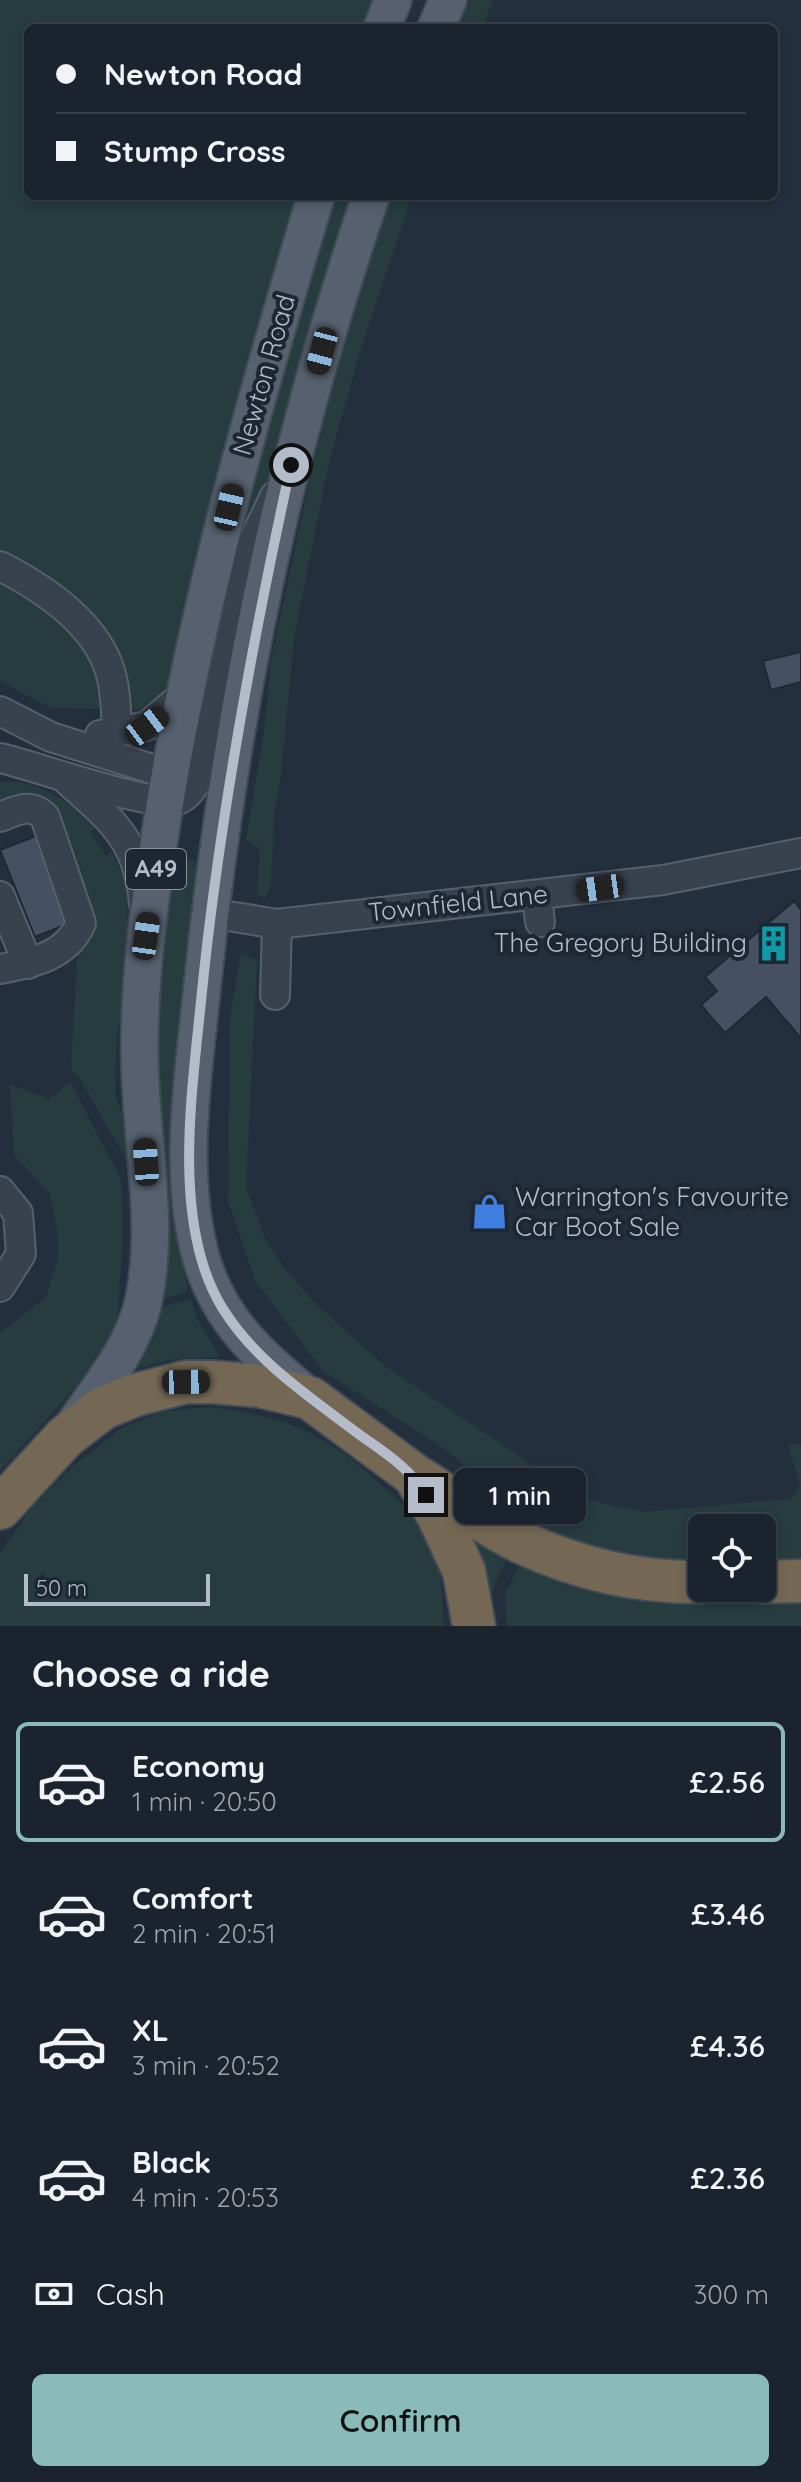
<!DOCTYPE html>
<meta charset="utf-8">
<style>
body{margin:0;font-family:Quicksand,sans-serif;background:#282f3a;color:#f1f3f6;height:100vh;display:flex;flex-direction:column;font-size:30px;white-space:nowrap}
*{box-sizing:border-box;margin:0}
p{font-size:26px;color:#a0a4aa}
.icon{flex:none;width:44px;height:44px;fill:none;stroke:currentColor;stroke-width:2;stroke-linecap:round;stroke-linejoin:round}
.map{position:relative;height:1626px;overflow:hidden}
.panel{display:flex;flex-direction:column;background:#1b232e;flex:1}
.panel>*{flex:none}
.banner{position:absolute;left:24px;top:24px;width:754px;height:176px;border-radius:12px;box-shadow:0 4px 12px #0003,0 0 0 2px #39404a;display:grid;align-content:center;height:176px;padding:0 32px;background:#1b232e}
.fabs{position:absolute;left:688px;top:1514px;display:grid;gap:16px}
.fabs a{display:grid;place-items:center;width:88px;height:88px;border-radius:12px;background:#1b232e;box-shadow:0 4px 12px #0003,0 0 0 2px #39404a;font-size:40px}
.scale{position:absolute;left:24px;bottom:20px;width:186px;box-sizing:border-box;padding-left:8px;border:4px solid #b4bcc9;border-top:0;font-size:22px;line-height:28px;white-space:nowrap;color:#b4bcc9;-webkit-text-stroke:6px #1d2633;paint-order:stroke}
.end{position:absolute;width:36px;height:36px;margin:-18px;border:10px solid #b4bcc9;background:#111;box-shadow:0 0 0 4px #111}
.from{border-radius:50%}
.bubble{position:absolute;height:56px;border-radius:12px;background:#1b232e;box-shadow:0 4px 12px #0003,0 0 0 2px #39404a;font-size:26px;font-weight:600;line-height:56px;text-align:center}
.car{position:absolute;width:24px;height:48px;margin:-24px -12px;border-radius:10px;box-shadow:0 0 6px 2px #0007;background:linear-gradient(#222 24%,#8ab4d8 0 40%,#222 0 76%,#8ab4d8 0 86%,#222 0)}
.banner b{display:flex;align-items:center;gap:28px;height:76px;font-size:30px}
.banner b+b{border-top:2px solid #39404a}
.banner i{width:20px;height:20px;background:#f1f3f6}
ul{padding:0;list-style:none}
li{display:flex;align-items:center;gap:24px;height:120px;margin:0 16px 12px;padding:0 16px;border:4px solid transparent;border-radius:12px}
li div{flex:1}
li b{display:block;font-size:30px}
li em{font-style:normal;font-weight:600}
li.selected{border-color:#8bbbb9}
li>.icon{width:72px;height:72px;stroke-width:1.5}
h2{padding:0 32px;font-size:36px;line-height:96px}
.pay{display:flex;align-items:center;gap:20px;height:88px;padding:0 32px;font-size:30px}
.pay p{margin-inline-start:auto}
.cta{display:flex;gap:16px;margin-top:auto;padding:16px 32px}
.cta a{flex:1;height:92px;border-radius:12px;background:#8bbbb9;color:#111;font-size:32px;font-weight:600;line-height:92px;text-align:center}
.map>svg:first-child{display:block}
</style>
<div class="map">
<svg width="801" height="1626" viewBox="0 0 801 1626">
<rect width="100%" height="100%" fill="#242f3e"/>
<g fill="#263c3f">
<path d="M0 0H376L365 28H28V196H302L197 562 163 710 51 708 0 681Z"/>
<path d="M470 0H493L482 28H456Z"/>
<path d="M331 196H357L277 458 245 533 238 530Z"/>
<path d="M389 196H412L362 345 329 462 294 638 281 775 274 814 271 886 265 899 257 894 260 849 246 840 264 732 271 659 325 408Z"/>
<path d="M0 782C35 778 72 804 98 824L91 832 106 856 111 851 128 885 125 1006 117 1031 115 1094 127 1128 128 1169 125 1157 79 1077 71 1070 77 959 87 911 51 821 0 812Z"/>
<path d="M174 857 198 862 199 868 179 1039 170 1162 176 1230 188 1291 159 1301 155 1079 159 955Z"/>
<path d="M241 953 257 960 246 1187 265 1238 285 1269 317 1305 385 1366 584 1499 643 1512 790 1499 800 1485 788 1445 801 1444V1568H762V1528H702V1568H638L529 1536 535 1522 442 1447 323 1371 255 1280 228 1201 230 1019Z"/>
<path d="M70 1082 121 1179 123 1235 117 1326 93 1368 0 1471V1333L46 1297 58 1259V1234L50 1194 14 1155 10 1084 49 1099Z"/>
<path d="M191 1299 197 1318 220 1357 174 1359 131 1370 158 1308Z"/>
<path d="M206 1407C286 1415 328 1434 387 1490 401 1503 419 1517 429 1535 443 1560 442 1598 444 1626H0V1553L32 1507 73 1466 119 1430 160 1412Z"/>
<path d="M460 1515 512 1548 490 1595Z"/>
<path d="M524 1557 683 1595 801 1593V1626H507L505 1594Z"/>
</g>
<g fill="#455162" stroke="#1f2835" stroke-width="2">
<path d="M801 652V682L771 690 763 661Z"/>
<path d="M41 834 77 920 35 937 0 850Z"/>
<path d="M794 901 801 910V1038L766 997 725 1033 701 1005 717 991 705 977Z"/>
</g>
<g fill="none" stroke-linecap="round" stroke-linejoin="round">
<defs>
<g id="minor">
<path d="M0 566C43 588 95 622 110 671 116 690 116 712 117 732"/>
<path d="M0 711 51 737 187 780"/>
<path d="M100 735 147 726 186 693"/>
<path d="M0 758C34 765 154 810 180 799 193 793 198 776 204 764L252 544 275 496"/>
<path d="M68 781C111 819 139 841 144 904"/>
<path d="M0 817C16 811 31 802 45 817L81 923C67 956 33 963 0 969"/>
<path d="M0 896 28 964"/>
<path d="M537 896 540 922"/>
<path d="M210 913 277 924 663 880 801 853"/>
<path d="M275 995 277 924"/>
<path d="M0 1191 18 1213 21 1254 0 1287"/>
</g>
<g id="major">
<path d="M382 28 393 0"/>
<path d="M436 28 448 0"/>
<path d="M310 1398C261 1356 222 1325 202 1261 177 1175 193 1077 202 989 229 720 283 452 371 196"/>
<path d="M73 1426C100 1387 134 1347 144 1299 159 1224 142 1145 140 1070 137 981 151 891 165 803 199 597 256 396 316 196"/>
</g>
<g id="highway">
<path d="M419 1478C452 1499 487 1526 523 1543 579 1569 640 1583 702 1582"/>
<path d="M0 1508 65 1437 103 1408 135 1395 186 1382H212L260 1386 310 1398 414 1475 438 1515 464 1571 474 1626"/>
<path d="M762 1582 801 1581"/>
</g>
</defs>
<use href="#minor" stroke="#565f6c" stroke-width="32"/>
<use href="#major" stroke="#414a57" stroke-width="40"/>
<use href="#highway" stroke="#434c59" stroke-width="46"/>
<use href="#minor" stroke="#38414e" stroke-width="28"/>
<use href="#major" stroke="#56606e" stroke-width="36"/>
<use href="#highway" stroke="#746855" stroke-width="42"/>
</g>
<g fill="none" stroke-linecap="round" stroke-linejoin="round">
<path stroke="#b4bcc9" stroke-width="10" d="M291 465C252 642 219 820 201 1001 192 1093 171 1226 223 1309 256 1362 311 1398 360 1435 385 1453 410 1468 426 1495"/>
</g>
<defs>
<symbol id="building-bare" viewBox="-9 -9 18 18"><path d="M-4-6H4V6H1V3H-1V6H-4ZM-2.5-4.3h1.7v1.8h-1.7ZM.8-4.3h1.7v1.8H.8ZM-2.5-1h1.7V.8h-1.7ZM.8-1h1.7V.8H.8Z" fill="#0f9aa8" stroke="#1d2633" stroke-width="2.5" paint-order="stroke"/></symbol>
<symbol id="shop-bare" viewBox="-9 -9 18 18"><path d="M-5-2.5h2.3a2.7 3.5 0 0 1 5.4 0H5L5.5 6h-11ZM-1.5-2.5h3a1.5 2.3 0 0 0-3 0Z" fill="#3f7fe0" stroke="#1d2633" stroke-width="2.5" paint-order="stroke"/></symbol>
</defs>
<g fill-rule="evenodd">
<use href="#building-bare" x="748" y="918" width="51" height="51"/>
<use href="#shop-bare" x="464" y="1186" width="51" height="51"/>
</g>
<g text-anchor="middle" stroke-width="8" stroke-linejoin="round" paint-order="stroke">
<rect fill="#1d2633" stroke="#878f9c" stroke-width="2" x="126" y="849" width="60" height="40" rx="6"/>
<g font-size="24" font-weight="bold" fill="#b4bcc9">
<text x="156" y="877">A49</text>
</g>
<g font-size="26" fill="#b4bcc9" stroke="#1d2633">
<text transform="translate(264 375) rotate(-74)" y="9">Newton Road</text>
<text transform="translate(458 903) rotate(-6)" y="9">Townfield Lane</text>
</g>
<g font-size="26" fill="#b4bcc9" stroke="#1d2633" text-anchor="end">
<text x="747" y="952">The Gregory Building</text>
<text x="515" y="1206" text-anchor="start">Warrington's Favourite<tspan x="515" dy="30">Car Boot Sale</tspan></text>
</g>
</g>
</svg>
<div class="fabs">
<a><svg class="icon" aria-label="locate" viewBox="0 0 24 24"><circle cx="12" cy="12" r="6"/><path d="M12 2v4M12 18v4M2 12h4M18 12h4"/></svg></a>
</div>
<div class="scale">50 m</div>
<i class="end from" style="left:291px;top:465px"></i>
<i class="end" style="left:426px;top:1495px"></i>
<div class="bubble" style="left:454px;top:1468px;width:132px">1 min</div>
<i class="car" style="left:322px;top:351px;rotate:195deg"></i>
<i class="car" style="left:229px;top:507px;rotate:13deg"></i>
<i class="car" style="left:147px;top:726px;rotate:53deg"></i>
<i class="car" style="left:600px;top:888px;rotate:262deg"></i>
<i class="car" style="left:146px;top:936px;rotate:8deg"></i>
<i class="car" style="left:146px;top:1162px;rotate:356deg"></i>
<i class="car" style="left:186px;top:1382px;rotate:89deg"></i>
<div class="banner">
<b><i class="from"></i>Newton Road</b>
<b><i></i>Stump Cross</b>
</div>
</div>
<section class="panel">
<h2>Choose a ride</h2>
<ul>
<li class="selected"><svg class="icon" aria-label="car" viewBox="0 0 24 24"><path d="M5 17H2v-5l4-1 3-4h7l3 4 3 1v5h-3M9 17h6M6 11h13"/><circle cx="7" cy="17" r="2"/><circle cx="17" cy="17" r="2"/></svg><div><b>Economy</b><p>1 min · 20:50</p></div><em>£2.56</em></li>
<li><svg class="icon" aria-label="car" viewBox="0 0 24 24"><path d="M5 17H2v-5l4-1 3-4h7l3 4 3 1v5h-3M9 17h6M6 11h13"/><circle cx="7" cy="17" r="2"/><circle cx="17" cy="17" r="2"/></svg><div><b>Comfort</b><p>2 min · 20:51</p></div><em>£3.46</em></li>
<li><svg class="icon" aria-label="car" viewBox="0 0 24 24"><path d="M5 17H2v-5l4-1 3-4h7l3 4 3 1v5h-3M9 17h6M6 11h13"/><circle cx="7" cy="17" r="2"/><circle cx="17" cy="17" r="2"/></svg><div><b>XL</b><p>3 min · 20:52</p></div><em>£4.36</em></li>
<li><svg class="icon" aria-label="car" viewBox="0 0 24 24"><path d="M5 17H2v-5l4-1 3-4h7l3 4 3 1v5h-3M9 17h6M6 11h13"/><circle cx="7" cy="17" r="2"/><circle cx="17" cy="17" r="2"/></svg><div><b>Black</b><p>4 min · 20:53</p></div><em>£2.36</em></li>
</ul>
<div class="pay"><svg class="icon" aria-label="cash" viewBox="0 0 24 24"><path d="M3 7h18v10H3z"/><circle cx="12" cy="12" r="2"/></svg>Cash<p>300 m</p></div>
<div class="cta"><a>Confirm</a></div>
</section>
